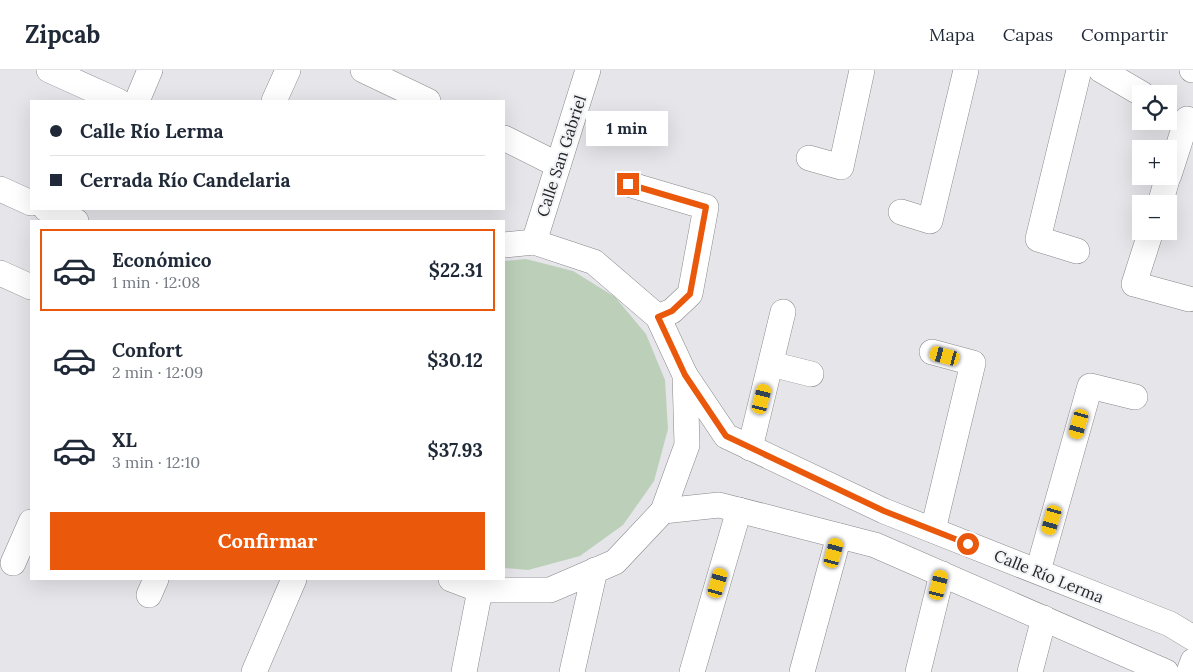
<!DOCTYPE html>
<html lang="es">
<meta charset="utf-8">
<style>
body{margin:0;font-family:Lora,serif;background:#f6f6f7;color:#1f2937;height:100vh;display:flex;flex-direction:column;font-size:19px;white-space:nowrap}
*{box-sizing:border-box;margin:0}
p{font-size:16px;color:#747a83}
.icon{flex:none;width:28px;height:28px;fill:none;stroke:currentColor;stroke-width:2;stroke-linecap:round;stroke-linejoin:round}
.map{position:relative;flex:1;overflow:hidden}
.details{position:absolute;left:30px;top:150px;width:475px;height:360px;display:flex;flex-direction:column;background:#fff;border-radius:0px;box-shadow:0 5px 20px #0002}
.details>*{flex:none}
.banner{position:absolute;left:30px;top:30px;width:475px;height:110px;border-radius:0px;box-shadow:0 5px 20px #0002;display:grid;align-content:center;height:110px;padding:0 20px;background:#fff}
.tools{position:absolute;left:1132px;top:15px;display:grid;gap:10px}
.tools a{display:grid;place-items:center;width:45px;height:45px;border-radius:0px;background:#fff;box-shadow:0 5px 20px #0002;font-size:25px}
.end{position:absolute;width:22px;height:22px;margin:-11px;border:6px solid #ea580c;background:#fff;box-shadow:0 0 0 2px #fff}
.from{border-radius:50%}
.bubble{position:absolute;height:35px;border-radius:0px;background:#fff;box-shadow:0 5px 20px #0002;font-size:16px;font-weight:800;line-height:35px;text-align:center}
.car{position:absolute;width:15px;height:30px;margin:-15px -8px;border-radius:6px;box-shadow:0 0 4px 1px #0007;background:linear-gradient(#f5c518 24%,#345 0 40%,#f5c518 0 76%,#345 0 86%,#f5c518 0)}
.banner b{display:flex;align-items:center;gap:18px;height:48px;font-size:19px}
.banner b+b{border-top:1px solid #e0e1e3}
.banner i{width:12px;height:12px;background:#1f2937}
ul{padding:9px 0 0;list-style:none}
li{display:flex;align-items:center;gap:15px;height:82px;margin:0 10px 8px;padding:0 10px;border:2px solid transparent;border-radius:0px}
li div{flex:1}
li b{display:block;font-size:19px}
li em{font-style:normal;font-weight:800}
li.selected{border-color:#ea580c}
li>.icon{width:45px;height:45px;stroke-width:1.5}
.button{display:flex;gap:10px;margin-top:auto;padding:10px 20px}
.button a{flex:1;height:58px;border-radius:0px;background:#ea580c;color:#fff;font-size:20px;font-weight:800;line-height:58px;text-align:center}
header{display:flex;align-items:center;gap:30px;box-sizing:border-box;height:70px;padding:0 25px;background:#fff;border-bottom:1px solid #e0e1e3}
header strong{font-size:24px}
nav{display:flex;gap:28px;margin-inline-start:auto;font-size:18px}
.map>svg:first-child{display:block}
</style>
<header>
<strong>Zipcab</strong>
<nav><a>Mapa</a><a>Capas</a><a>Compartir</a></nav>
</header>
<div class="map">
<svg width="1193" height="602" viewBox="0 0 1193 602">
<rect width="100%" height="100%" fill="#e5e5ea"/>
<path fill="#bcd0b9" d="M526 189 573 201 615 227 646 264 665 310 668 359 654 411 623 455 580 486 528 500 504 498V191Z"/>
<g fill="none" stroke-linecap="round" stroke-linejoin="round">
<defs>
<g id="street">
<path d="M49 0 118 31"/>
<path d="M363 0 428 31"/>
<path d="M1101 0 1142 24"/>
<path d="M1192 0H1193"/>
<path d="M137 31 150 0"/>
<path d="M274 31 288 0"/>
<path d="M504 68 558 95"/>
<path d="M809 88 841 97 862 0"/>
<path d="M1169 105 1187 49"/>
<path d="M628 114 706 137 690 224 672 241 658 247"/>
<path d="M0 119 31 133"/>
<path d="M1160 134 1168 106"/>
<path d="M46 139 76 151"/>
<path d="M901 142 930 151 966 0"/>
<path d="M1151 161 1134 214 1189 229"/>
<path d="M534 172 588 0"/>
<path d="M1077 181 1038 169 1079 0"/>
<path d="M0 203 31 217"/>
<path d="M932 282 973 293 933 460"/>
<path d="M771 294 811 304"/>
<path d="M685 305 726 366 884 441 1170 554 1193 568"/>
<path d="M750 378 783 242"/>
<path d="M663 441 719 435 875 475 1166 602"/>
<path d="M13 493 31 452"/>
<path d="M1038 501 1090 316 1135 327"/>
<path d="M451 509 480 520H550L615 492 663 441 687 375 685 305 658 247 594 192 534 172 504 175"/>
<path d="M149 525 156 509"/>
<path d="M254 602 294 509"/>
<path d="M464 602 480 520"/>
<path d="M572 602 595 500"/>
<path d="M692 602 739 440"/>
<path d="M802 602 839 466"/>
<path d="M918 602 942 504"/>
<path d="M1030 602 1044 548"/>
<path d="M1189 602 1193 591"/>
</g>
</defs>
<use href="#street" stroke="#88888c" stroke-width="26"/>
<use href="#street" stroke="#fff" stroke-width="25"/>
</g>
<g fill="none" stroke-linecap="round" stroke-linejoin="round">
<path stroke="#ea580c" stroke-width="6" d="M628 114 706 137 690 224 672 241 658 247 685 305 726 366 884 441 968 474"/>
</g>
<g text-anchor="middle" stroke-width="4" stroke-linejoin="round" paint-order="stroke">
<g font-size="16" fill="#262728" stroke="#f2f3f7">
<text transform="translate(561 86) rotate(-72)" y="6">Calle San Gabriel</text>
<text transform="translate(1049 506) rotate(22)" y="6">Calle Río Lerma</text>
</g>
</g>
</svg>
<div class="tools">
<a><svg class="icon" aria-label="locate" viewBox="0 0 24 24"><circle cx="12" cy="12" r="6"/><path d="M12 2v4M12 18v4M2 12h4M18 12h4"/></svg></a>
<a>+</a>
<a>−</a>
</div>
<i class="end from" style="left:968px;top:474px"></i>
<i class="end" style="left:628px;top:114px"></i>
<div class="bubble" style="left:586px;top:41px;width:82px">1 min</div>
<i class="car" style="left:945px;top:286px;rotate:285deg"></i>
<i class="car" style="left:762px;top:329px;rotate:14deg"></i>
<i class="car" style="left:1079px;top:354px;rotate:196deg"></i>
<i class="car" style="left:1052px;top:450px;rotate:196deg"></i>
<i class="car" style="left:834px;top:483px;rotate:15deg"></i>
<i class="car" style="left:718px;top:513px;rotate:16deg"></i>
<i class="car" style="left:939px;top:515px;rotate:14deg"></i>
<div class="banner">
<b><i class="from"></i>Calle Río Lerma</b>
<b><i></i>Cerrada Río Candelaria</b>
</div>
<section class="details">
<ul>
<li class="selected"><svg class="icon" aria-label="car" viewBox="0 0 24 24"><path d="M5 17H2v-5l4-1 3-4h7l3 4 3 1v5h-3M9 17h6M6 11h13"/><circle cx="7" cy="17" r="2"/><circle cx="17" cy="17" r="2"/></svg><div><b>Económico</b><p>1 min · 12:08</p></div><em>$22.31</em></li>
<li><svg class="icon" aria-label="car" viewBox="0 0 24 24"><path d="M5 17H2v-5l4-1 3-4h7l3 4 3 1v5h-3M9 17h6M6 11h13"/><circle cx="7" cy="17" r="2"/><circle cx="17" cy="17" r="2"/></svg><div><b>Confort</b><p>2 min · 12:09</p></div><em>$30.12</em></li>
<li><svg class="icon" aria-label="car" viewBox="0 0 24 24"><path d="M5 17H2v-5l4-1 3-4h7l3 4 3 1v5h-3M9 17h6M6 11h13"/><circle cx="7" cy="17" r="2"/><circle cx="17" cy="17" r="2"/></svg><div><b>XL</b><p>3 min · 12:10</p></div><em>$37.93</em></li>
</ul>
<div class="button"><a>Confirmar</a></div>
</section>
</div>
